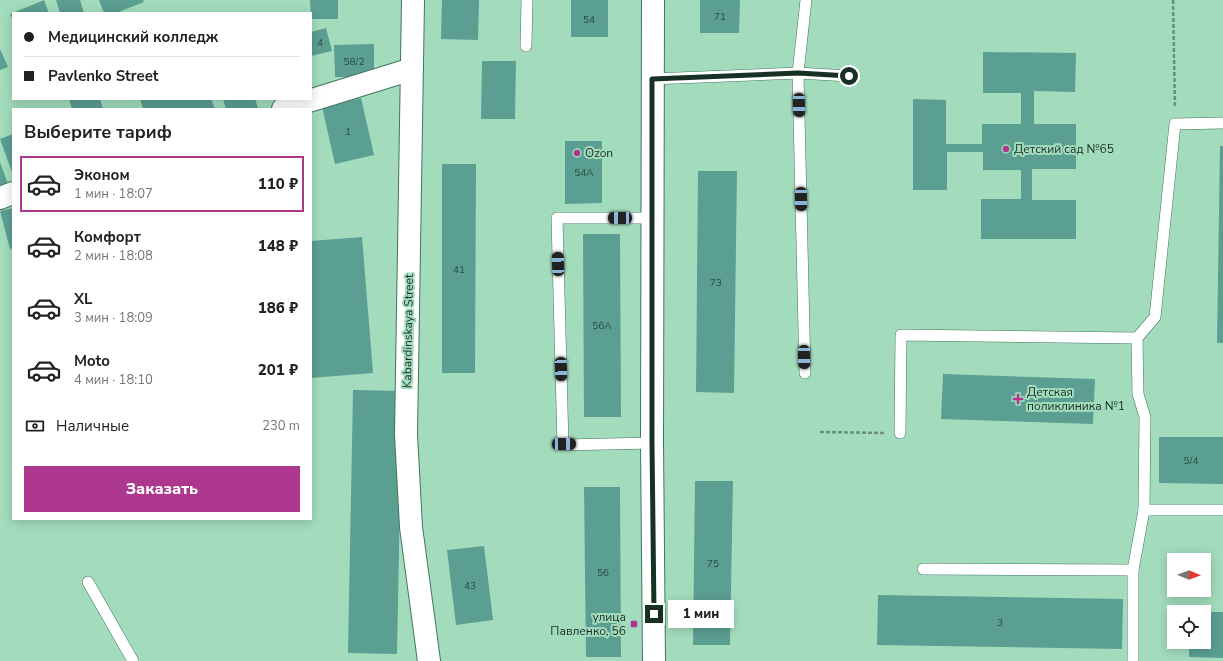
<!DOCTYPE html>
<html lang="ru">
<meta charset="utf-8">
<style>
body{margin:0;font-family:"Nunito Sans",sans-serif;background:#f2f2f2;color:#222;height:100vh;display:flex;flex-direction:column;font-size:15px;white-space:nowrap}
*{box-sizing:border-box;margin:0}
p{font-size:13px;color:#767676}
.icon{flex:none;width:22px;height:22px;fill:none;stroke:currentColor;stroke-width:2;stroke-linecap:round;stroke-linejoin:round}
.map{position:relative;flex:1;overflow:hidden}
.sheet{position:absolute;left:12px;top:108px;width:300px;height:412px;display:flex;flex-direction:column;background:#fff;border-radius:0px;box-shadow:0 2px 10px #0003}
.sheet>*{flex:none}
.top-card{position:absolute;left:12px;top:12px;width:300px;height:88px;border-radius:0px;box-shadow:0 2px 10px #0003;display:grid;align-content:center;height:88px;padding:0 12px;background:#fff}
.needle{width:26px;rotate:91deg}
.fabs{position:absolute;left:1167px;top:553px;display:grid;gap:8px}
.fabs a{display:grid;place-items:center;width:44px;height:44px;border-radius:0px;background:#fff;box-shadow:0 2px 10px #0003;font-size:20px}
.end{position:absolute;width:18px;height:18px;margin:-9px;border:5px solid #182f24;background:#fff;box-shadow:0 0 0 2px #fff}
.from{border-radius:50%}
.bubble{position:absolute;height:28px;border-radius:0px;background:#fff;box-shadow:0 2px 10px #0003;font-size:13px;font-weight:800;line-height:28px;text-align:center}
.car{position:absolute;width:12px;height:24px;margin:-12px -6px;border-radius:5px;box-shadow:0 0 3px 1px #0007;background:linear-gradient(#222 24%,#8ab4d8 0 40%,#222 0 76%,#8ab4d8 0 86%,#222 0)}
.top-card b{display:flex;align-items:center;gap:14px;height:38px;font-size:15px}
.top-card b+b{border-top:1px solid #e0e0e0}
.top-card i{width:10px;height:10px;background:#222}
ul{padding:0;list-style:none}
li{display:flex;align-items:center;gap:12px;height:56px;margin:0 8px 6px;padding:0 4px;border:2px solid transparent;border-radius:0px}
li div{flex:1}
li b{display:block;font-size:15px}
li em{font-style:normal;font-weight:800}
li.on{border-color:#ad378d}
li>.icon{width:36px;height:36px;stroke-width:1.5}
h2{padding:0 12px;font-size:18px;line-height:48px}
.pay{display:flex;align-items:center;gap:10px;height:44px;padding:0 12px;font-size:15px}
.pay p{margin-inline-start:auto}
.primary-button{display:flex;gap:8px;margin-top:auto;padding:8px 12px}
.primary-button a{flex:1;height:46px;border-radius:0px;background:#ad378d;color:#fff;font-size:16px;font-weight:800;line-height:46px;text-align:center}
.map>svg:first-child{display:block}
</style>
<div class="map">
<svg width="1223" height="661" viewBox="0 0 1223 661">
<rect width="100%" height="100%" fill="#a3dcbd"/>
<g fill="#5b9f92">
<path d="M44 0 49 13H13V21L10 14Z"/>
<path d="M56 0H80L84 13H60Z"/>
<path d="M99 0H143L144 2 116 13H104Z"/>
<path d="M310 0H338V19H311Z"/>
<path d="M442 0H479L478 40 441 39Z"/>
<rect x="571" y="0" width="37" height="37"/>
<path d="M700 0H740L739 33H700Z"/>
<path d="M326 28 332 51 311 56V32Z"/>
<path d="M374 44V77H335L334 45Z"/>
<path d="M0 49 8 67 0 70Z"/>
<path d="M983 52 1076 53 1075 92 1034 91V124H1076V169H1032V200H1076V239H981V199H1021V170H983V152H947V190H913V99L946 100V144H982V124H1021V93H983Z"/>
<path d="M482 61H516L515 119H481Z"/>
<path d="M361 98 374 155 335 164 322 107Z"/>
<path d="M69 99H100L103 109H72Z"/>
<path d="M140 99H211L215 109H143Z"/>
<path d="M223 99H255L258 108 226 109Z"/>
<path d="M13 134V175L0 139Z"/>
<path d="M565 141H602V203L565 204Z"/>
<path d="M1220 146H1223V343H1217Z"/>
<path d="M0 162 8 184 0 187Z"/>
<path d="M442 164H476L475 373H442Z"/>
<path d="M698 171H737L734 393 696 392Z"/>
<path d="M13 208V248L10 249 0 211Z"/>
<path d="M583 234H620L621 417H584Z"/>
<path d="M362 237 373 373 311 378V241Z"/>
<path d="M943 374 1095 379 1093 424 941 419Z"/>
<path d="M353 390 402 391 397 654 348 653Z"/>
<path d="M1159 437H1223V484L1159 483Z"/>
<path d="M695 481H733L730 645H693Z"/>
<path d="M584 487H620L621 657H586Z"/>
<path d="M484 546 493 620 456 625 447 550Z"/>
<path d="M878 595 1123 599 1122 649 877 645Z"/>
<path d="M1204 612H1223V658L1189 657V642H1204Z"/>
</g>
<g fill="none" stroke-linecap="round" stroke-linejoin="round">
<defs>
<g id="lane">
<path d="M526 46 527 0"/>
<path d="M652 79 798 73 849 76"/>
<path d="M652 218H557L563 445 652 443"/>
<path d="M805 373 798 73 806 0"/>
<path d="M900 433 901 335 1137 338"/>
<path d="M1144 510H1223"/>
<path d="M923 569 1133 570"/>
<path d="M88 582 133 661"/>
<path d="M1133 661V570L1144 510 1145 417 1138 394 1137 338 1155 317 1175 124 1223 123"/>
</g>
<g id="street">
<path d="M413 0 406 435 411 527 429 661"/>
<path d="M283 109 412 69"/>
<path d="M0 198 13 193"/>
</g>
<path id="secondary" d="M653 0 652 443 654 661"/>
</defs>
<use href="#lane" stroke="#40765b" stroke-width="12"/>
<use href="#street" stroke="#40765b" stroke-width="24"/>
<use href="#secondary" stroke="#40765b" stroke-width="24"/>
<g stroke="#67917b" stroke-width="2.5" stroke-dasharray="4 2" stroke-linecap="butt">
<path d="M1173 0 1175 107"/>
<path d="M820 432 885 433"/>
</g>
<use href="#lane" stroke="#fff" stroke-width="11"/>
<use href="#street" stroke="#fff" stroke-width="22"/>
<use href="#secondary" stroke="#fff" stroke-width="22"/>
</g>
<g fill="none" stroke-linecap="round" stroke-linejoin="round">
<path stroke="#182f24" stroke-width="5" d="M654 614 652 443V79L798 73 849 76"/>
</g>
<g fill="#ad378d" stroke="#a3dcbd" stroke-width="1.5">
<circle cx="1006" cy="149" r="4"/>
<circle cx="577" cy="153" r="4"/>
<path d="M1016 393h4v4h4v4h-4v4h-4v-4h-4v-4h4z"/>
<rect x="630" y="620" width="8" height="8" rx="2"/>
</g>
<g text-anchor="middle" stroke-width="4" stroke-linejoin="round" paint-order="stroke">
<g font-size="10" fill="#294b40">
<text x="720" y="20">71</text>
<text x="589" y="23">54</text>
<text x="320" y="46">4</text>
<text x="354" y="65">58/2</text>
<text x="348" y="135">1</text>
<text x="584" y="176">54А</text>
<text x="459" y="273">41</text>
<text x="716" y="286">73</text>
<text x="602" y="329">56А</text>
<text x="1191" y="464">5/4</text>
<text x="713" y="567">75</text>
<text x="603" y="576">56</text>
<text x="470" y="589">43</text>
<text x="1000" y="626">3</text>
</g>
<g font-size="12" fill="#182f24" stroke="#a3dcbd" text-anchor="start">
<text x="1014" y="153">Детский сад №65</text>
<text x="585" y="157">Ozon</text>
<text x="1027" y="396">Детская<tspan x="1027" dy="14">поликлиника №1</tspan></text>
<text x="626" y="621" text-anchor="end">улица<tspan x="626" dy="14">Павленко, 56</tspan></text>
</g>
<g font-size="12" fill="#182f24" stroke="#a3dcbd">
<text transform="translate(408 331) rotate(-89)" y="4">Kabardinskaya Street</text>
</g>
</g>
</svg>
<div class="fabs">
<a><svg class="needle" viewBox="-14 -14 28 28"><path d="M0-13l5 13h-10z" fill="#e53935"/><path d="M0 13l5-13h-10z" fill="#767676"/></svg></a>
<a><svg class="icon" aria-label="locate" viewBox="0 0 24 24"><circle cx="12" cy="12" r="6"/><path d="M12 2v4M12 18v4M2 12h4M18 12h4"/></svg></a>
</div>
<i class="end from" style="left:849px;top:76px"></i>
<i class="end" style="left:654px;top:614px"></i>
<div class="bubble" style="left:668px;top:600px;width:66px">1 мин</div>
<i class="car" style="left:799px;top:105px;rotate:179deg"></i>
<i class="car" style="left:801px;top:199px;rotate:179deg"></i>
<i class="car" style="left:620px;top:218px;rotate:270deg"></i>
<i class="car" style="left:558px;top:264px;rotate:358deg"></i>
<i class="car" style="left:804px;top:357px;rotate:179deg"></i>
<i class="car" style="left:561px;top:369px;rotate:178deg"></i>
<i class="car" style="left:564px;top:444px;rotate:89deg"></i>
<div class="top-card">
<b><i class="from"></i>Медицинский колледж</b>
<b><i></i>Pavlenko Street</b>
</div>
<section class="sheet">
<h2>Выберите тариф</h2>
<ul>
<li class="on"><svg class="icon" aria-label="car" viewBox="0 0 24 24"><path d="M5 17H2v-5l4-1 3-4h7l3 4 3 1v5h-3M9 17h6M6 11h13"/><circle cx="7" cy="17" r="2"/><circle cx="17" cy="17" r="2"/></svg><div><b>Эконом</b><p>1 мин · 18:07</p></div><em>110 ₽</em></li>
<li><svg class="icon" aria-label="car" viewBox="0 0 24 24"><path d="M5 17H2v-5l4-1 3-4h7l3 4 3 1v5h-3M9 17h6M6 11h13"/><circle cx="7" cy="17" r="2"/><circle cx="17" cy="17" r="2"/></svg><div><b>Комфорт</b><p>2 мин · 18:08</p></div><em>148 ₽</em></li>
<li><svg class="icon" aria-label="car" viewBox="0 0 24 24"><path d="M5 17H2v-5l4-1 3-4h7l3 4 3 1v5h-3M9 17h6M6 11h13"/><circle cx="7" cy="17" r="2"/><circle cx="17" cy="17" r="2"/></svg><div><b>XL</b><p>3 мин · 18:09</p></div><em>186 ₽</em></li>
<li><svg class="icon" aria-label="car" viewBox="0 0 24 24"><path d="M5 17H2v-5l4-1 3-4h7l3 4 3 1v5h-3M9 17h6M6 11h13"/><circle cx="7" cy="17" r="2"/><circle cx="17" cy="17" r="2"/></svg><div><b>Moto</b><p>4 мин · 18:10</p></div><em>201 ₽</em></li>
</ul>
<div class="pay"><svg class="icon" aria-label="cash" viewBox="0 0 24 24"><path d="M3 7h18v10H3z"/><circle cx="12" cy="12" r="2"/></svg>Наличные<p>230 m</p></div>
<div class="primary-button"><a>Заказать</a></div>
</section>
</div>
